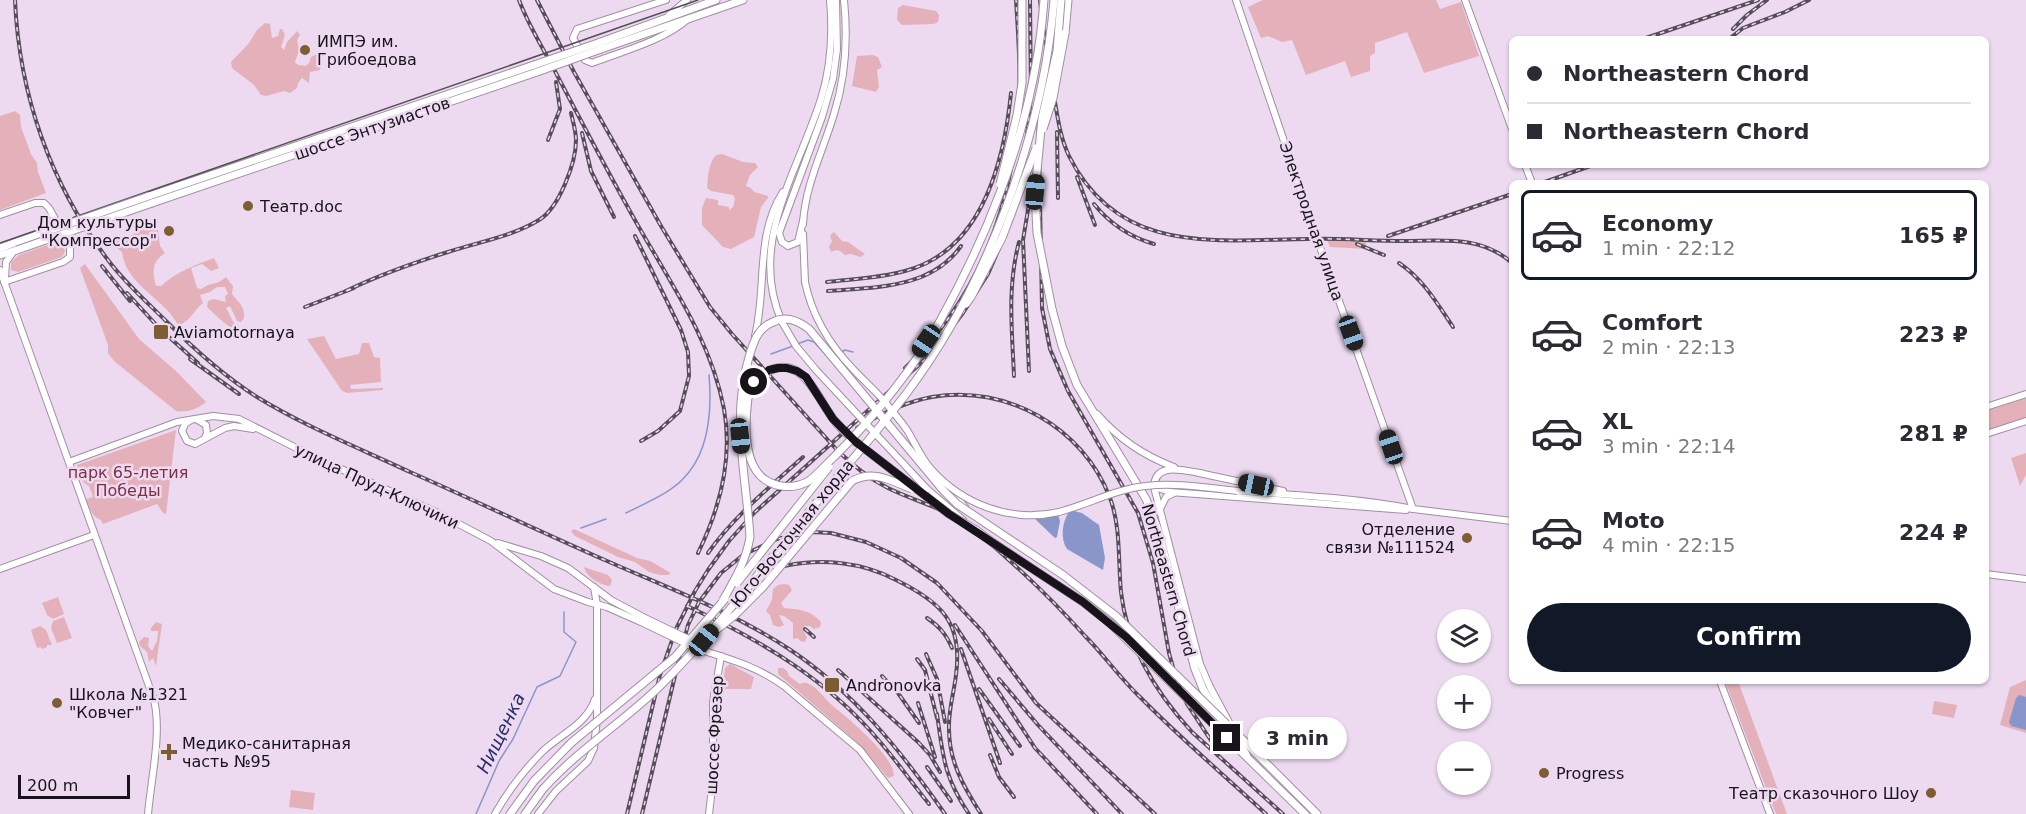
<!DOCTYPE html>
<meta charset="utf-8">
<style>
body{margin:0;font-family:"DejaVu Sans",sans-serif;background:#f2f2f3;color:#2b2b33;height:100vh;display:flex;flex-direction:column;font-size:22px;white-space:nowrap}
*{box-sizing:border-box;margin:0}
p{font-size:20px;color:#7c7c81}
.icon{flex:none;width:33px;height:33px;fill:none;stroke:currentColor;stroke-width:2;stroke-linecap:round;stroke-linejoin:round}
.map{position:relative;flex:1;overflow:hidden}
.details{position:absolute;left:1509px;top:180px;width:480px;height:504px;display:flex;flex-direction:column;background:#fff;border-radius:9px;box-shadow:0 2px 4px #0004}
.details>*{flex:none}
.guide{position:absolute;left:1509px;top:36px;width:480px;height:132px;border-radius:9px;box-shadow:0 2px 4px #0004;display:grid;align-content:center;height:132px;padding:0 18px;background:#fff}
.controls{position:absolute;left:1437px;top:609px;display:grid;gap:12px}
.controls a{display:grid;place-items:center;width:54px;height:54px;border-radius:50%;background:#fff;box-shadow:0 2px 4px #0004;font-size:30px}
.scale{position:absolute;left:18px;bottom:15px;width:112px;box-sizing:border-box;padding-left:6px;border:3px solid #18121a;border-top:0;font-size:16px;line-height:21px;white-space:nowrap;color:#18121a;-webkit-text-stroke:4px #eddaf1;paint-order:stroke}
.end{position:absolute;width:27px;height:27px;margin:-14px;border:8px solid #18121a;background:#fff;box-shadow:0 0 0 3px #fff}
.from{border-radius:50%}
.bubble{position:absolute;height:42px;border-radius:21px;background:#fff;box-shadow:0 2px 4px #0004;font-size:20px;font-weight:700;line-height:42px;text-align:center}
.car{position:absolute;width:18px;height:36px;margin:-18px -9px;border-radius:8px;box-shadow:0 0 4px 2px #0007;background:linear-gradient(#222 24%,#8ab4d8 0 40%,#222 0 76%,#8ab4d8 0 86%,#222 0)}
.guide b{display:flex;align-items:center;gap:21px;height:57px;font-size:22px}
.guide b+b{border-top:2px solid #e1e1e2}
.guide i{width:15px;height:15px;background:#2b2b33}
ul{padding:10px 0 0;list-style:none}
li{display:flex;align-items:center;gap:18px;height:90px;margin:0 12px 9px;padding:0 6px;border:3px solid transparent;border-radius:9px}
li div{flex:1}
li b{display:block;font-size:22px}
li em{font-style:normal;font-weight:700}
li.on{border-color:#111827}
li>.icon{width:54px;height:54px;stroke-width:1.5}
.cta{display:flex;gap:12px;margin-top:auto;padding:12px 18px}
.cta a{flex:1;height:69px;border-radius:36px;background:#111827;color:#fff;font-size:24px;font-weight:700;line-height:69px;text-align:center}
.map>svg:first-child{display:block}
</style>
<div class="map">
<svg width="2026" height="814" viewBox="0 0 2026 814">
<rect width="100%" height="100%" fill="#eddaf1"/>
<g fill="#e4b1bb">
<path d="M1263 0H1436L1440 9 1461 2 1479 56 1424 73 1407 32 1375 43V53L1370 56V71L1351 77 1345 61 1306 75 1292 40 1282 42 1268 36 1261 38 1248 7Z"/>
<path d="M903 5 936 11 939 15 938 22 934 24 902 25 897 20 898 8Z"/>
<path d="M265 23 270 24 272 38 278 36 280 29H282L285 35 281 47 284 50 287 42 297 31 300 35 297 40 299 50 295 62 298 65 306 66 309 63 311 57 319 53 322 57 320 70 310 72 309 83 302 78 298 83 297 88 290 93 284 91 266 96 261 95 254 85 232 68 231 62 249 43 257 30Z"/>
<path d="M873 55 878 57 882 67 877 70 879 87 876 92 852 86 857 56Z"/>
<path d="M15 111 20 115 21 127 31 154 37 163 38 172 46 193 0 210V116Z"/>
<path d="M722 154 743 162 755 163 758 167 750 175 746 186 751 188 754 192 768 196V198L761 207 754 237 731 249 723 247 702 225V208L706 198 718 200V205L729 207V210L733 207 735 199 733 195 711 191 707 188C708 177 708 164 716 155Z"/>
<path d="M144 223 158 230 160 246 165 253C152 261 152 272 156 286H161C176 272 195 265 214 258L219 268 211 271 202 264 191 268 197 288 201 289 208 285 219 282 226 277 233 286 232 294C238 302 245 306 244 318L241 322 237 321 230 306 226 308 235 325 232 328C228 327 211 311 207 307L208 301 214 299 226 302 225 296 228 294 225 287H217L210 292 200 295 203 303C195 309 189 323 178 325 165 299 125 284 122 252L114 246V241C120 234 124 237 132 235Z"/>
<path d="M834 232 842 241 848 242 865 254 861 257 850 254 845 255C840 250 837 249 831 252L829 247 832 241 830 236Z"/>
<path d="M1327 240 1366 241V249L1330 247Z"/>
<path d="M62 243 65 251 62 257 18 272 11 270V262L19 255 50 244 51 246Z"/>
<path d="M85 264 139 339 177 372 206 402C197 409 188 413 176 411L114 361 108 353V345L80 268Z"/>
<path d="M324 336 336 359 359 354 362 343H369L374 357 380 358 381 382 350 385 351 389 383 388V390L347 393 342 391 307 339Z"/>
<path d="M2026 398V418L1986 431V411Z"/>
<path d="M176 430 166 514 163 513 157 504 103 524 101 520C91 516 90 508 86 499L93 497 89 486C81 482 76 473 77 465Z"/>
<path d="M2026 453V475L2020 486 2011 458Z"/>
<path d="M574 529 637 558 650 561 671 573 668 575H660L649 572 635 562 618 557 575 536 571 531Z"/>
<path d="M584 567 608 575 612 580 610 586C600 585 586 577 584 567Z"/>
<path d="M784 584 789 585 792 590 781 603 784 608C798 609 811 610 821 622L820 627 814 629 810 626H804V632L807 637 805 642 800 641 798 638 793 639V623L784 616 779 615 784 625 779 627 773 625 770 615 766 611 772 600 773 589 778 585Z"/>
<path d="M58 597 64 614 53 619 47 615 42 603Z"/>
<path d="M64 617 72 638 57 643 51 628 53 621Z"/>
<path d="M156 622 162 624 156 666 153 658 149 662 147 652 140 646 139 642 144 637 149 638 148 646 152 651 157 641 158 631H151V628Z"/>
<path d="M40 626 46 630 52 645H47V647L42 649 41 647 37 648 31 630Z"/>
<path d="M730 664 754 677 751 689H726L722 693 725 668Z"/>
<path d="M778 668H783L787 671 789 676 800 684C804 683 804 682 809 684 817 687 826 700 833 706 849 719 894 756 894 776L888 778 858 743 778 674Z"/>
<path d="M2026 680V733L2000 725 2010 687Z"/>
<path d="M1725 681H1738L1787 814H1776Z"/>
<path d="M1934 701 1957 705 1954 718 1932 714Z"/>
<path d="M291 790 315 793 313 810 289 807Z"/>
</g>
<g fill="#8996ca">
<path d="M1074 511 1082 513 1099 525 1105 558 1103 570 1067 549C1060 539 1062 522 1069 512Z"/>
<path d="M1035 512 1058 514 1060 521 1057 537 1055 538 1034 518Z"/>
<path d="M2019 695 2026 697V730L2011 726 2009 722 2016 698Z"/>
</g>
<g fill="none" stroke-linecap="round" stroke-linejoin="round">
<g stroke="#8996ca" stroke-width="1.5">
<path d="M797 344 808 340 814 342 825 354"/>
<path d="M840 353 845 350 853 352"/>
<path d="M771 354 793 346"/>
<path d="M626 513C644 504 668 494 682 480 709 454 712 410 709 375"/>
<path d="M581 528 606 519"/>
<path d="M476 814 499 761 513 739 537 687 560 676 576 642 564 632V612"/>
</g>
<defs>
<g id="secondary">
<path d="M666 0 577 29 573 38 585 60 592 63C623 51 663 41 688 19"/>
<path d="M1236 0 1322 253 1413 509"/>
<path d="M1465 0 1512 129"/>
<path d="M669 15 687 0"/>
<path d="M1525 165 1532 183"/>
<path d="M0 215 35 203H44L49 208 70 246V257L63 262 4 282"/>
<path d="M803 221 798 242 788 246 782 242 779 233 822 117 833 79 837 49 836 0"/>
<path d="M803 224C805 185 823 151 834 114 846 76 848 39 844 0"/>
<path d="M803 234 805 282"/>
<path d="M0 270 154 700C162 733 151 779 148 814"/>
<path d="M5 279 6 262 14 251"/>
<path d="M782 322C747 244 798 172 821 99 831 67 833 34 830 0"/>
<path d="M755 336C767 288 755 235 783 192"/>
<path d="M1986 407 2026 394"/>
<path d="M1097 414C1118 438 1144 456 1174 467"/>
<path d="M196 419 206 425 207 433 205 438"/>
<path d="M191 420 185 424 182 431 187 441 195 444 225 428 234 426 253 429"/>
<path d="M1986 434 2026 421"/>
<path d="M69 462 177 422 213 416 239 419 308 454 438 513 491 541 554 589 588 602 607 607 641 622"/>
<path d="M1199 473 1283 491"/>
<path d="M1201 473C1184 471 1155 461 1154 487L1200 664 1210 687 1231 726"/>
<path d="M941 481 965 507"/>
<path d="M1154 487 1170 492 1406 510"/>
<path d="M927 489 963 520"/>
<path d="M1237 491C1296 495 1356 498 1413 509L1512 521"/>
<path d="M1160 509 1166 497 1174 493"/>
<path d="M498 543 541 556 568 568 611 600 643 617"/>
<path d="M0 569 94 535"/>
<path d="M1986 574 2026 579"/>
<path d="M695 648C726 658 757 666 784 686L860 750 909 814"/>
<path d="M1720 681 1770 814"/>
<path d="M1235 735 1247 755"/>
<path d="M495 814C508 791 524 770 543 751 561 734 587 724 595 699"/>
<path d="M538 814 556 791 588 761 594 748 597 718V605L594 587"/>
<path d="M709 814 713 779V702L721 656"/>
</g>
<g id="primary">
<path d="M1065 33 1068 0"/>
<path d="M598 43 716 0"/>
<path d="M601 49 743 0"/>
<path d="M149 196 534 65"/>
<path d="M152 203 537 72"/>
<path d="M0 248 51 230"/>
<path d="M0 255 17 250"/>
<path d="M1052 309 1062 346 1077 385 1146 499 1158 530 1195 669 1203 689 1218 714"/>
<path d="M976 530 992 542"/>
<path d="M1216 727 1305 814"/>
<path d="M1244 741 1317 814"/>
<path d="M510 814 534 781"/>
<path d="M525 814 543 789"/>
</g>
</defs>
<use href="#secondary" stroke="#a08ea4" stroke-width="8"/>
<use href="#primary" stroke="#a08ea4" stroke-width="9"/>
<use href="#secondary" stroke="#fff" stroke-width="6"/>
<use href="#primary" stroke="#fff" stroke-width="7"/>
<path stroke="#574d59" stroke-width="1.5" d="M0 243 698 0"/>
<defs>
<g id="rail">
<path d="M15 0C19 95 51 185 108 260 125 283 147 302 167 322 195 350 224 376 257 397 306 427 359 448 410 472 476 501 541 532 607 561 668 588 733 612 789 649 854 692 901 751 945 814"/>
<path d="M519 0C529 27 545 51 558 77 586 130 614 184 644 236 676 291 712 345 724 409 733 459 720 508 698 553"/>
<path d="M537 0 574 72 661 226 710 307 732 334 837 450C853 465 868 478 888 488 916 502 949 509 973 529 1013 562 1051 598 1085 636 1104 655 1120 678 1140 697 1180 738 1224 775 1266 814"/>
<path d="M1040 0C1043 30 1048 60 1053 90 1057 112 1059 135 1069 156 1119 256 1215 240 1309 239 1341 238 1372 241 1404 241 1443 241 1481 235 1512 263"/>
<path d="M1733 29 1747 15 1767 0"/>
<path d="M1643 39 1758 0"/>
<path d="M1729 39 1743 28 1785 12 1809 0"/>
<path d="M1038 95 1042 308 1050 349 1068 391 1138 513 1153 563 1169 653 1176 678 1187 704 1212 742"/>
<path d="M1057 132 1058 198"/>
<path d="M582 133 591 171 614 217"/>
<path d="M548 140 560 109 556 82"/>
<path d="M1077 177 1095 225"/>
<path d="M1542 183 1593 165"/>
<path d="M1094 204C1110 224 1130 237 1154 244"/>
<path d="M635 236 681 330 688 352 689 376 680 411 658 431 641 441"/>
<path d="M1388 236 1512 194"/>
<path d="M1357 244 1384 255"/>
<path d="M1399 263C1423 279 1437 303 1453 327"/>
<path d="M102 266 130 301"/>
<path d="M827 282C853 279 880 278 905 271 982 251 1004 162 1011 93"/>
<path d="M346 291C379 275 413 263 448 252 478 242 511 237 539 220 559 208 576 163 576 140 576 131 573 122 571 113"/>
<path d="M828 291C875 287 931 289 961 246"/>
<path d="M127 293 160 329 198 363"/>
<path d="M305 307 354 288"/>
<path d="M190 359 239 394"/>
<path d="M905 368C980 297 1014 202 1019 101 1021 68 1018 33 1016 0"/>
<path d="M1029 371 1023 240 1034 174"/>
<path d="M1014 376C1012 329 1007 288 1019 242"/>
<path d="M857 428C880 414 905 402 932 397 1006 384 1083 427 1110 498 1121 527 1118 562 1121 592 1127 646 1156 693 1192 732L1283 814"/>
<path d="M708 553C734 516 770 487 803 457"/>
<path d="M784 566C822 558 862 562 896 580 941 602 963 622 956 675 954 692 949 708 949 725 948 760 963 786 981 814"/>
<path d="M687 606C752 636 815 672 865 725 889 750 908 778 929 804"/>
<path d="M927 618C939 626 946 634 952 648"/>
<path d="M955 625 1035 748 1097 814"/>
<path d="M805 629 814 637"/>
<path d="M961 649 1000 763"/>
<path d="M926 654 937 679 945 722"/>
<path d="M917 659 925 670 937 718"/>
<path d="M838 670 918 742 930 755 940 772"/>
<path d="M882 676 898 693 919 723"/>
<path d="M999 679 1038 725 1122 814"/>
<path d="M979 689 1020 746"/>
<path d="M918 703 935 757"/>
<path d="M937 714C943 757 944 777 969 814"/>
<path d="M989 719 1012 754"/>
<path d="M990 755 999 777 1014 797"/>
<path d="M927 767 951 801"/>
<path d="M627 814 660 675 676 629 695 591 708 570 729 541 755 512 932 353 963 313 988 274 1010 223 1023 172 1031 97 1030 0"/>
<path d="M642 814 679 659 688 625 699 602 721 573 743 555 777 539 812 532 831 533 866 542 901 558 937 583 982 631 1036 703 1155 814"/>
</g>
</defs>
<use href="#rail" stroke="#574d59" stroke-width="4"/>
<use href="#rail" stroke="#eddaf1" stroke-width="1.5" stroke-dasharray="4.5" stroke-linecap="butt"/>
<defs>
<g id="secondary-bridge">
<path d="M805 282C812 316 829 344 853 369 863 380 875 390 885 402 892 411 900 420 907 430 915 443 921 458 931 469 963 505 1012 523 1059 512 1089 504 1116 489 1146 486 1176 482 1208 488 1237 491"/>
<path d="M782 322 796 346 816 370 927 489"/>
<path d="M643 617 697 643"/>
<path d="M641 622 695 648"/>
</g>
<g id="primary-bridge">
<path d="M534 65 598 43"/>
<path d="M537 72 601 49"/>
<path d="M1043 129 1053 98 1065 33"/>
<path d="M1000 184 1017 115 1022 83V0"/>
<path d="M51 230 149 196"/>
<path d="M17 250 152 203"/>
<path d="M966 304 971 297 1002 238 1036 148"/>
<path d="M1052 309 1037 233 1035 192 1042 118 1057 51 1061 0"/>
<path d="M976 530 949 514 856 442C848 435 840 428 834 420 817 398 802 351 765 373 755 379 750 387 748 398 745 422 743 463 764 479 777 488 793 489 807 482 817 476 825 465 834 457 874 417 912 371 940 321 995 222 1036 114 1044 0"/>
<path d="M992 542 1083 602 1110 623 1216 727"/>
<path d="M737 583 829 467"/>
<path d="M723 600C735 579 746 561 750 537 746 474 731 418 749 357 753 344 757 329 771 323 785 315 797 320 809 329L943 490 957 504 1063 575 1116 616 1244 741"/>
<path d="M715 631 735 615 763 587 852 481C874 469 891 481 912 489"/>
<path d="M534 781 571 743 675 657 725 599"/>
<path d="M543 789C578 750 622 723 659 687 712 635 757 575 804 518 837 476 873 437 906 394 987 287 1043 134 1054 0"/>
</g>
</defs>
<use href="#secondary-bridge" stroke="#a08ea4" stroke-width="8" stroke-linecap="butt"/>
<use href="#primary-bridge" stroke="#a08ea4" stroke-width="9" stroke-linecap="butt"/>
<use href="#secondary-bridge" stroke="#fff" stroke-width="6"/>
<use href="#primary-bridge" stroke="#fff" stroke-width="7"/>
</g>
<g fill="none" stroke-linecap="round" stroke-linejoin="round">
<path stroke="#18121a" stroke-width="8" d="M754 382 769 370 778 368H787L797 371 806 377 833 419 856 442 949 514 1083 602 1126 637 1227 738"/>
</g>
<g fill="#7c5e32" stroke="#eddaf1" stroke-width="2">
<circle cx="305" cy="50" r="6"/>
<circle cx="248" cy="206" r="6"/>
<circle cx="169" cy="231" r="6"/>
<rect x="153" y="324" width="16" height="16" rx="3"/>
<circle cx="1467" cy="538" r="6"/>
<rect x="824" y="677" width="16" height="16" rx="3"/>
<circle cx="57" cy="703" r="6"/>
<path d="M166 743h6v6h6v6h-6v6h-6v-6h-6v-6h6z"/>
<circle cx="1544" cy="773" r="6"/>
<circle cx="1931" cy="793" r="6"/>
</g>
<g text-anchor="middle" stroke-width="5" stroke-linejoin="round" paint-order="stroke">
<g font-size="16" fill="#18121a" stroke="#eddaf1" text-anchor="start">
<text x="317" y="47">ИМПЭ им.<tspan x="317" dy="18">Грибоедова</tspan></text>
<text x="260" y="212">Театр.doc</text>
<text x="157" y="228" text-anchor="end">Дом культуры<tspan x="157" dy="18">"Компрессор"</tspan></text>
<text x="174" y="338">Aviamotornaya</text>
<text x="1455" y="535" text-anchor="end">Отделение<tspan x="1455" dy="18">связи №111524</tspan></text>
<text x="846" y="691">Andronovka</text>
<text x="69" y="700">Школа №1321<tspan x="69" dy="18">"Ковчег"</tspan></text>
<text x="182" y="749">Медико-санитарная<tspan x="182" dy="18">часть №95</tspan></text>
<text x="1556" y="779">Progress</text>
<text x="1919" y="799" text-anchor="end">Театр сказочного Шоу</text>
</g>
<g font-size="16" fill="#18121a" stroke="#eddaf1">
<text transform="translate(372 128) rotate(-19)" y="6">шоссе Энтузиастов</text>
<text transform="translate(1312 221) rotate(71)" y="6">Электродная улица</text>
<text transform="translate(377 486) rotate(25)" y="6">улица Пруд-Ключики</text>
<text transform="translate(792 533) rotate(-51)" y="6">Юго-Восточная хорда</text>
<text transform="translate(1169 580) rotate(74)" y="6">Northeastern Chord</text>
<text transform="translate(714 735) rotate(-87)" y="6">шоссе Фрезер</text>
</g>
<g font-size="16" fill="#7d3045" stroke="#eddaf1">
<text x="128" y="478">парк 65-летия<tspan x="128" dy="18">Победы</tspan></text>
</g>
<g font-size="18" font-style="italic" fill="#242c6a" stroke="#eddaf1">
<text transform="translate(501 733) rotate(-64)" y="6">Нищенка</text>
</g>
</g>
</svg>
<div class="controls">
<a><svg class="icon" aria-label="layers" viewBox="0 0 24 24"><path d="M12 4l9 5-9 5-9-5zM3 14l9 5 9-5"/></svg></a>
<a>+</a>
<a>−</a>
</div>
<div class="scale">200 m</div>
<i class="end from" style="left:754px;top:382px"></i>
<i class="end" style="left:1227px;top:738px"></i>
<div class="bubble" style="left:1248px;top:717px;width:99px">3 min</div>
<i class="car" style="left:1035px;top:192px;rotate:5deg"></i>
<i class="car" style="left:1351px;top:333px;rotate:160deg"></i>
<i class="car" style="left:926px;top:341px;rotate:214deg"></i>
<i class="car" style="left:740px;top:436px;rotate:174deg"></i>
<i class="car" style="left:1391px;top:447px;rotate:341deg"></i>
<i class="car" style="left:1256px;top:485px;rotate:282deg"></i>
<i class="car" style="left:704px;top:640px;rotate:39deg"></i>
<div class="guide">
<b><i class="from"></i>Northeastern Chord</b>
<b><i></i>Northeastern Chord</b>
</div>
<section class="details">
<ul>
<li class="on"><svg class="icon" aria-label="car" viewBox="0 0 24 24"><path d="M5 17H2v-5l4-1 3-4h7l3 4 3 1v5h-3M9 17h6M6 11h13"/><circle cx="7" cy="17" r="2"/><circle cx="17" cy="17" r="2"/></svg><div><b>Economy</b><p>1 min · 22:12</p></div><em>165 ₽</em></li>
<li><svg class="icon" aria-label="car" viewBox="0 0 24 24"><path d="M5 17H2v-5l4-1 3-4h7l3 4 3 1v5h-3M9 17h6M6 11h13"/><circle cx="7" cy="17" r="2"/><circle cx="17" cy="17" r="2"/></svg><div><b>Comfort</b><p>2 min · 22:13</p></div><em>223 ₽</em></li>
<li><svg class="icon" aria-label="car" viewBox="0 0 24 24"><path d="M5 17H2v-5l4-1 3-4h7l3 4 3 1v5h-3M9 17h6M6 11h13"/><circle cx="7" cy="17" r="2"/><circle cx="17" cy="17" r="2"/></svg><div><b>XL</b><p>3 min · 22:14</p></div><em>281 ₽</em></li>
<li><svg class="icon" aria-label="car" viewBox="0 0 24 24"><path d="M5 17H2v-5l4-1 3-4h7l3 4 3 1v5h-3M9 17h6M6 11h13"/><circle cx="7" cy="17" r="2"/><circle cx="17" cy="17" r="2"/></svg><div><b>Moto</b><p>4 min · 22:15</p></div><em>224 ₽</em></li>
</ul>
<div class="cta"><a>Confirm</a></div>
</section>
</div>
